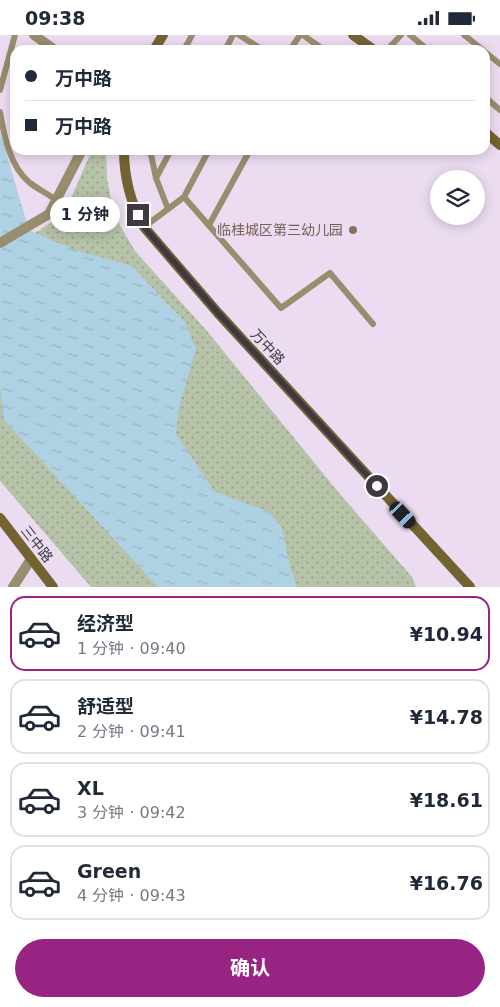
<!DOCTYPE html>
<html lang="zh">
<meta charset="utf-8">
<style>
body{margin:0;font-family:"DejaVu Sans","Noto Sans SC",sans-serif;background:#f6f6f7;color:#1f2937;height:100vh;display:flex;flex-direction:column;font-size:19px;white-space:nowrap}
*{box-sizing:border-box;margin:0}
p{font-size:16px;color:#747a83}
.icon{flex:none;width:28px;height:28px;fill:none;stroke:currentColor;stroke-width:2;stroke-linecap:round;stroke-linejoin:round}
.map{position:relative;height:552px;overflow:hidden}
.details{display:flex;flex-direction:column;background:#fff;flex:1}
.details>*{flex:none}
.hud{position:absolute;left:10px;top:10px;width:480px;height:110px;border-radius:15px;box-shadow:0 2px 12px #0003;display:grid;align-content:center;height:110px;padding:0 15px;background:#fff}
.tools{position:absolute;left:430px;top:135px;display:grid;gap:10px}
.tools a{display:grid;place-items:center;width:55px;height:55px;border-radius:50%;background:#fff;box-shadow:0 2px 12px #0003;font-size:25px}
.end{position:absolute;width:22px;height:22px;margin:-11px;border:6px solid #3e3941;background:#fff;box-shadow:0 0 0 2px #fff}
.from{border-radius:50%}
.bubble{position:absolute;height:35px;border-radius:18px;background:#fff;box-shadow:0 2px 12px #0003;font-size:16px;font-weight:700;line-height:35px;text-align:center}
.car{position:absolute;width:15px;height:30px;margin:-15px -8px;border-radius:6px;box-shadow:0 0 4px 1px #0007;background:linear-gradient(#222 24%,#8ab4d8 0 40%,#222 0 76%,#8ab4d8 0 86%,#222 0)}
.hud b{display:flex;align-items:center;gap:18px;height:48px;font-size:19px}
.hud b+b{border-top:1px solid #e0e1e3}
.hud i{width:12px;height:12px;background:#1f2937}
ul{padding:9px 0 0;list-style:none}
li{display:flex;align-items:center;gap:15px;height:75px;margin:0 10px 8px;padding:0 5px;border:2px solid #e0e1e3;border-radius:15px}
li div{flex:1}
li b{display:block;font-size:19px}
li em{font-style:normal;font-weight:700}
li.current{border-color:#972482}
li>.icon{width:45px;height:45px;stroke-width:1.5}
.action{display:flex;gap:10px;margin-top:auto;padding:10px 15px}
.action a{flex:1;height:58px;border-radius:30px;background:#972482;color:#fff;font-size:20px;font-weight:700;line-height:58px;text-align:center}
.status{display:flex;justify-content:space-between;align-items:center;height:35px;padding:0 25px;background:#fff;direction:ltr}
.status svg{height:14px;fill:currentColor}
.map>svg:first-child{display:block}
</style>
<div class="status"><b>09:38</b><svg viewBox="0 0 49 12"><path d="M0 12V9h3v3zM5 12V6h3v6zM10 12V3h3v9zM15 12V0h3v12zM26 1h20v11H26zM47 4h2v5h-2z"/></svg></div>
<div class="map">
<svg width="500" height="552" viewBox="0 0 500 552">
<defs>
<pattern id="grass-dots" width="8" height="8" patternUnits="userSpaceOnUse" patternTransform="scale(1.25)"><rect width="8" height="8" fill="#b7c3a8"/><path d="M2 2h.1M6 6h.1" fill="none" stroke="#969f8a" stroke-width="1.8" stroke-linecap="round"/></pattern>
<pattern id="water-ripples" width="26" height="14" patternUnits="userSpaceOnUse" patternTransform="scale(1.25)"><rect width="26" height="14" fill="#aed1e3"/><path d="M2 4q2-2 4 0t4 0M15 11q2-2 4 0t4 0" fill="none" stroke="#97b4c4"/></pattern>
</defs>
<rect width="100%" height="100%" fill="#ebdcf2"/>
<path fill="url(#grass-dots)" d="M92 115H106L107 144 114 180 135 216 207 296 339 458 412 542 416 552H91L0 446V221L64 179Z"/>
<path fill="url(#water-ripples)" d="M0 97 29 195 75 215 132 231 185 287 196 314 179 372 176 399 214 456 269 477 282 493 290 531 297 552H158L4 385 0 352Z"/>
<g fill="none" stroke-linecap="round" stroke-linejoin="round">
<g stroke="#988d6d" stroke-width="6">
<path d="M239 0 263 15"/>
<path d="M303 0 324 15"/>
<path d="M410 0 428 15"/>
<path d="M464 0 483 15"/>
<path d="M184 15 192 0"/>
<path d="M225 15 233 0"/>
<path d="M290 15 300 0"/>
<path d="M387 15 401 0"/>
<path d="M485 17 500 29"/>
<path d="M0 55 15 0"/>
<path d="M485 62 500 75"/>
<path d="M0 77C4 101 10 132 30 148 38 154 48 159 56 165"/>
<path d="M150 115 156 143"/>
<path d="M184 162 281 273 330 238 373 289"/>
<path d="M168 174 156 143 171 115"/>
<path d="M209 190 250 115"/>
<path d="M144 192 184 162 209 115"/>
</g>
<g stroke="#988d6d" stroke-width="10">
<path d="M34 0 55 15"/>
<path d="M0 208 49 179 82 115"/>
<path d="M13 552 31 524"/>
</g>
<g stroke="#746332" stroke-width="10">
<path d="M353 0 374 15"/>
<path d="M154 15 163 0"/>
<path d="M485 97 500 110"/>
<path d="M124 115C124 142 131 169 144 192L218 278 470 552"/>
<path d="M0 483 53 552"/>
</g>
</g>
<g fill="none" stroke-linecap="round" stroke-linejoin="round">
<path stroke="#3e3941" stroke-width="6" d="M138 180 144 192 218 278 377 451"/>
</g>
<circle fill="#8d6e63" stroke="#ebdcf2" stroke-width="2" cx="353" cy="195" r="5"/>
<g text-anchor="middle" stroke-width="4" stroke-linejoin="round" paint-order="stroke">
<g font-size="14" fill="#785e54" stroke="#ebdcf2" text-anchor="end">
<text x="343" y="200">临桂城区第三幼儿园</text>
</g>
<g font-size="14" fill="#3e3941" stroke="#ebdcf2">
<text transform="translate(268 312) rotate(47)" y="5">万中路</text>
<text transform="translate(37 509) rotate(52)" y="5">三中路</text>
</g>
</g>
</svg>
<div class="tools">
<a><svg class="icon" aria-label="layers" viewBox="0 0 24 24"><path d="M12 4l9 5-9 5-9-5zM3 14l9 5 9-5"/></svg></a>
</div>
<i class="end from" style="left:377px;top:451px"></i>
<i class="end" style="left:138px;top:180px"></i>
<div class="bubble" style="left:50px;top:162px;width:70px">1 分钟</div>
<i class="car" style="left:403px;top:480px;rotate:137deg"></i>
<div class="hud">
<b><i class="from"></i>万中路</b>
<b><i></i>万中路</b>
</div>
</div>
<section class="details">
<ul>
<li class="current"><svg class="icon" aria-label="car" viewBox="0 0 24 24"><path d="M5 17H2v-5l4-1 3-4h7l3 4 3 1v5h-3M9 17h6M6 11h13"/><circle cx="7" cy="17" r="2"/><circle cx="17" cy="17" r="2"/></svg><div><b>经济型</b><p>1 分钟 · 09:40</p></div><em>¥10.94</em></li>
<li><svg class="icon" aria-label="car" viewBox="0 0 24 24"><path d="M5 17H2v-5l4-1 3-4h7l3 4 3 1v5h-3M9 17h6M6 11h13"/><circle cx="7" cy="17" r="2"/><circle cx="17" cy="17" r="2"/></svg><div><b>舒适型</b><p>2 分钟 · 09:41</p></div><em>¥14.78</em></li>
<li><svg class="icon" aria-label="car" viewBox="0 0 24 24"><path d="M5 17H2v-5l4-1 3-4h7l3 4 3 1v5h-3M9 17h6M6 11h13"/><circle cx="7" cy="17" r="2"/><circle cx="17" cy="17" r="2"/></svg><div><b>XL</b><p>3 分钟 · 09:42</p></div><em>¥18.61</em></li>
<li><svg class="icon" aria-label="car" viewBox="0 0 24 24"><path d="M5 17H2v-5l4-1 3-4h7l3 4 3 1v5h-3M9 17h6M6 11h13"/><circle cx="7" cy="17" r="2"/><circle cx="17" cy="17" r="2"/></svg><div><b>Green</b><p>4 分钟 · 09:43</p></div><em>¥16.76</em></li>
</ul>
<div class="action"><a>确认</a></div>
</section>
